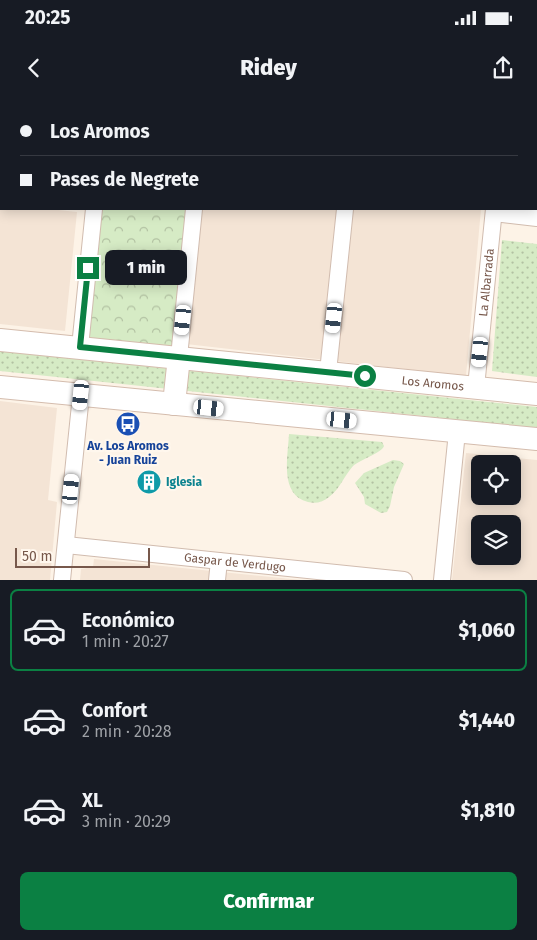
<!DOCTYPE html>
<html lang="es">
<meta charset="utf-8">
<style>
body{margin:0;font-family:"Fira Sans",sans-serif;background:#242831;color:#f1f3f6;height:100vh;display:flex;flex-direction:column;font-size:19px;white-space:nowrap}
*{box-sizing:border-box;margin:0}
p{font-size:16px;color:#9ea1a6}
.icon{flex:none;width:28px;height:28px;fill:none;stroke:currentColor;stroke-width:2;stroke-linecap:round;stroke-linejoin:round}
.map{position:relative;height:480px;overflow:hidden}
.drawer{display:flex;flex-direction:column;background:#171b24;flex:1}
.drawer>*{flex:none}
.hud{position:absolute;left:0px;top:0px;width:538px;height:110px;box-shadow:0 2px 12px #0003;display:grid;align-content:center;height:110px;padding:0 20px;background:#171b24}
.buttons{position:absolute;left:471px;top:355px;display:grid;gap:10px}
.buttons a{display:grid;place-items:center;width:50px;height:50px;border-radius:8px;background:#171b24;box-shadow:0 2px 12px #0003;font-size:25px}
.scale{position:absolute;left:15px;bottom:12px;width:135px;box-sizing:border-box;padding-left:5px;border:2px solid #77584b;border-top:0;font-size:14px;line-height:18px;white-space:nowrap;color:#77584b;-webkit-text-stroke:4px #fff7ed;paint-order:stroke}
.end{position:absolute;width:22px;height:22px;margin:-11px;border:6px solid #0b8043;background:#fff;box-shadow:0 0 0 2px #fff}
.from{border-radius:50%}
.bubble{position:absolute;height:35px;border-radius:8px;background:#171b24;box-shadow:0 2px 12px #0003;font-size:16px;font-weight:800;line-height:35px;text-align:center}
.car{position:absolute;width:15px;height:30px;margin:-15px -8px;border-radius:6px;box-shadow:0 0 4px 1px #0007;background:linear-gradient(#fff 24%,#345 0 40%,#fff 0 76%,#345 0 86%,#fff 0)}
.hud b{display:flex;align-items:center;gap:18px;height:48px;font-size:19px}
.hud b+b{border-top:1px solid #363941}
.hud i{width:12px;height:12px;background:#f1f3f6}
ul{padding:9px 0 0;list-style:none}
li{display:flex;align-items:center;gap:15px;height:82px;margin:0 10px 8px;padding:0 10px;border:2px solid transparent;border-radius:8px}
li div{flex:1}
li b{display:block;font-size:19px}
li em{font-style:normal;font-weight:800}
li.selected{border-color:#0b8043}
li>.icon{width:45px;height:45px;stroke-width:1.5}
.primary-button{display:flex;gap:10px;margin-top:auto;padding:10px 20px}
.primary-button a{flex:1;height:58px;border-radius:8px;background:#0b8043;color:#fff;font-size:20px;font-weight:800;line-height:58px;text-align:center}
.status{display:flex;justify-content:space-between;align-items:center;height:35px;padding:0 25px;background:#171b24;direction:ltr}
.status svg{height:14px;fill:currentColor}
header{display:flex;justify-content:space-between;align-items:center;height:65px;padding:0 20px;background:#171b24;font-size:22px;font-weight:800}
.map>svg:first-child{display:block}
</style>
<div class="status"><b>20:25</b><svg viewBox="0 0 49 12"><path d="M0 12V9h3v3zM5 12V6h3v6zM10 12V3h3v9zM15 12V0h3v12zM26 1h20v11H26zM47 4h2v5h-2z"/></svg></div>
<header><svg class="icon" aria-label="back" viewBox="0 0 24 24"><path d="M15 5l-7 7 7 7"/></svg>Ridey<svg class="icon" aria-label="share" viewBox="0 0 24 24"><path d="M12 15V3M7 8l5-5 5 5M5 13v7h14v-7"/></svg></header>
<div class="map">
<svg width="537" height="480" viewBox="0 0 537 480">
<defs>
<pattern id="grass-dots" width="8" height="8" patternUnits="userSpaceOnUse" patternTransform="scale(1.25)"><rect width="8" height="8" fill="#d6ebc5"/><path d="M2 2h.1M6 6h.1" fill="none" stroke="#b2c1a2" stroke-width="1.8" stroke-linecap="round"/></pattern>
<pattern id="forest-crowns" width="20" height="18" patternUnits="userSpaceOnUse" patternTransform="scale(1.25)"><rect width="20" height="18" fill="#d6ebc5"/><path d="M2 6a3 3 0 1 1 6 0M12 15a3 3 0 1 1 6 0" fill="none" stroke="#b2c1a2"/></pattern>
</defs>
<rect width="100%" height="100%" fill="#fdf3e7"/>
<g fill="#f4e4d5" fill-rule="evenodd">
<path d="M211 0H491L211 1Z"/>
<path d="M0 104 1 109H49L77 112 65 231 0 224Z"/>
<path d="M200 109H481L466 276 186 244Z"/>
<path d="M0 301 57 308 48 400 57 402 50 480H0Z"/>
<path d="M466 353 537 360V480H452ZM480 364H512V396H480ZM480 424H512V456H480Z"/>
<path d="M94 459 301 480H80L81 469 93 467Z"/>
</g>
<g fill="url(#grass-dots)">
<path d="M502 140 537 144V277L492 271Z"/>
<path d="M0 251 537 307V328L0 271Z"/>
<path d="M289 334 382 342 384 346C382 353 361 359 353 366 344 376 340 389 329 397 323 402 316 404 308 402 279 395 288 356 289 334Z"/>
<path d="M393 360 400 361 404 364 394 387 390 406 387 412 381 413 365 404 364 397 355 383 364 373Z"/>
</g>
<path fill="url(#forest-crowns)" d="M102 109H187L172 252 88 242Z"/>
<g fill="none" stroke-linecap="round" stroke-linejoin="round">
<defs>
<g id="street">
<path d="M46 0 52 1"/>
<path d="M361 0 363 1"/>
<path d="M104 1V0"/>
<path d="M205 1V0"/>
<path d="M345 1 346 0"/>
<path d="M505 1V0"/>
<path d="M494 113 537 118"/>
<path d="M80 247 94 109"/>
<path d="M179 257 194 109"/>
<path d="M328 272 345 109"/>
<path id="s1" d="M476 287 494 109"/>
<path id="s2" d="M66 445 404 480"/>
<path d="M62 480 81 295"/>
<path d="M217 480 219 461"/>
<path d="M442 480 457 332"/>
</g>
<g id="secondary">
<path id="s3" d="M0 240 537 294"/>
<path d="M0 287 537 339"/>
<path d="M174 304 179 257"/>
</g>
</defs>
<use href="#street" stroke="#d1bcaf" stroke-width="18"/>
<use href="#secondary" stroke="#d4bcad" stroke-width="24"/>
<path stroke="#d8b3a1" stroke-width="3" stroke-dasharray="1 4" stroke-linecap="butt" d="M0 97H1"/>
<use href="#street" stroke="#fff" stroke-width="16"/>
<use href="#secondary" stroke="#fff" stroke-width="22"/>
</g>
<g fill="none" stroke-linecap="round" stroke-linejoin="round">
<path stroke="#0b8043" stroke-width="6" d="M88 168 80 247 365 276"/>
</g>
<defs>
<symbol id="bus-disc" viewBox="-11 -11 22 22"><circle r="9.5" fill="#1a4fb4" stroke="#fff7ed"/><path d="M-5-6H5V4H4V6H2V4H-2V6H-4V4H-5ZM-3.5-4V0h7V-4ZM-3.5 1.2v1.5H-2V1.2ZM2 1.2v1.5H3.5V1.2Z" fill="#fff"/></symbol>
<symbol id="building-disc" viewBox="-11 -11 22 22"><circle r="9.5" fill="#0f9aa8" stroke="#fff7ed"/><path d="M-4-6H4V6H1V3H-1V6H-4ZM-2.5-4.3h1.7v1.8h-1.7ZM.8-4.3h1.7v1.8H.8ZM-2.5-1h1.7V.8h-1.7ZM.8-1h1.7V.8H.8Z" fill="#fff"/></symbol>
</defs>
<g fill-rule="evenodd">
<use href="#bus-disc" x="114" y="310" width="28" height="28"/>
<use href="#building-disc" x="135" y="368" width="28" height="28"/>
</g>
<g text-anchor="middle" stroke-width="4.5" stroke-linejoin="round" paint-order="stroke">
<g font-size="12" fill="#77584b" stroke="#fff7ed">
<text dy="4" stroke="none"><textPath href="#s1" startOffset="105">La Albarrada</textPath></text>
<text dy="4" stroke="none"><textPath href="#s3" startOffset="435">Los Aromos</textPath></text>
<text dy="4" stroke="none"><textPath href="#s2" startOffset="170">Gaspar de Verdugo</textPath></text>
</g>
<g font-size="12" font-weight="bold" fill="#164399" stroke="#fff7ed">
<text x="128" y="350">Av. Los Aromos<tspan x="128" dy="14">- Juan Ruiz</tspan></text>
</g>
<g font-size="12" font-weight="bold" fill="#0d838f" stroke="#fff7ed" text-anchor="start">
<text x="166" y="386">Iglesia</text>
</g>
</g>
</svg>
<div class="buttons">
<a><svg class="icon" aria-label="locate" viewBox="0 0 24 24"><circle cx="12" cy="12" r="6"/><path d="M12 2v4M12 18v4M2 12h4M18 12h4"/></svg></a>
<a><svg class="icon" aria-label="layers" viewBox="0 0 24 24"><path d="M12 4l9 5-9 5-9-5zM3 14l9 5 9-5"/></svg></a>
</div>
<div class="scale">50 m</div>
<i class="end from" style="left:365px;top:276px"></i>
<i class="end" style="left:88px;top:168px"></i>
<div class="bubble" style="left:105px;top:150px;width:82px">1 min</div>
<i class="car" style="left:334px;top:218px;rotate:186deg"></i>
<i class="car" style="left:183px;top:220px;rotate:186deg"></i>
<i class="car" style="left:480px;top:252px;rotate:186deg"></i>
<i class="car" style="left:81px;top:295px;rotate:186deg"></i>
<i class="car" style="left:209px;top:308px;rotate:96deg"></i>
<i class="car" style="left:342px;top:320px;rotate:96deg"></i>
<i class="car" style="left:71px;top:389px;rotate:6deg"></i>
<div class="hud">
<b><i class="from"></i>Los Aromos</b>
<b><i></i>Pases de Negrete</b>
</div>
</div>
<section class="drawer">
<ul>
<li class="selected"><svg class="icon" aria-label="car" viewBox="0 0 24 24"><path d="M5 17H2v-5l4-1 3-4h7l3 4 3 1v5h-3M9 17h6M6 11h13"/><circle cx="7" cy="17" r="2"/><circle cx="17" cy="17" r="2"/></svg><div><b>Económico</b><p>1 min · 20:27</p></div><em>$1,060</em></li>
<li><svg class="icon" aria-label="car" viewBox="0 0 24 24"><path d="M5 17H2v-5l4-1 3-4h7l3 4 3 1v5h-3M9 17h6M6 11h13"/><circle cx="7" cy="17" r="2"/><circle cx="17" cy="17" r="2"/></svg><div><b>Confort</b><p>2 min · 20:28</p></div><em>$1,440</em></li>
<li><svg class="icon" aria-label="car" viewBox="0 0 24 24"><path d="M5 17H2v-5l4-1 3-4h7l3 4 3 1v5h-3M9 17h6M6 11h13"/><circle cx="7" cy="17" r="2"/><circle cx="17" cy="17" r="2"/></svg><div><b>XL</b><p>3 min · 20:29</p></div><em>$1,810</em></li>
</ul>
<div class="primary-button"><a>Confirmar</a></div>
</section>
